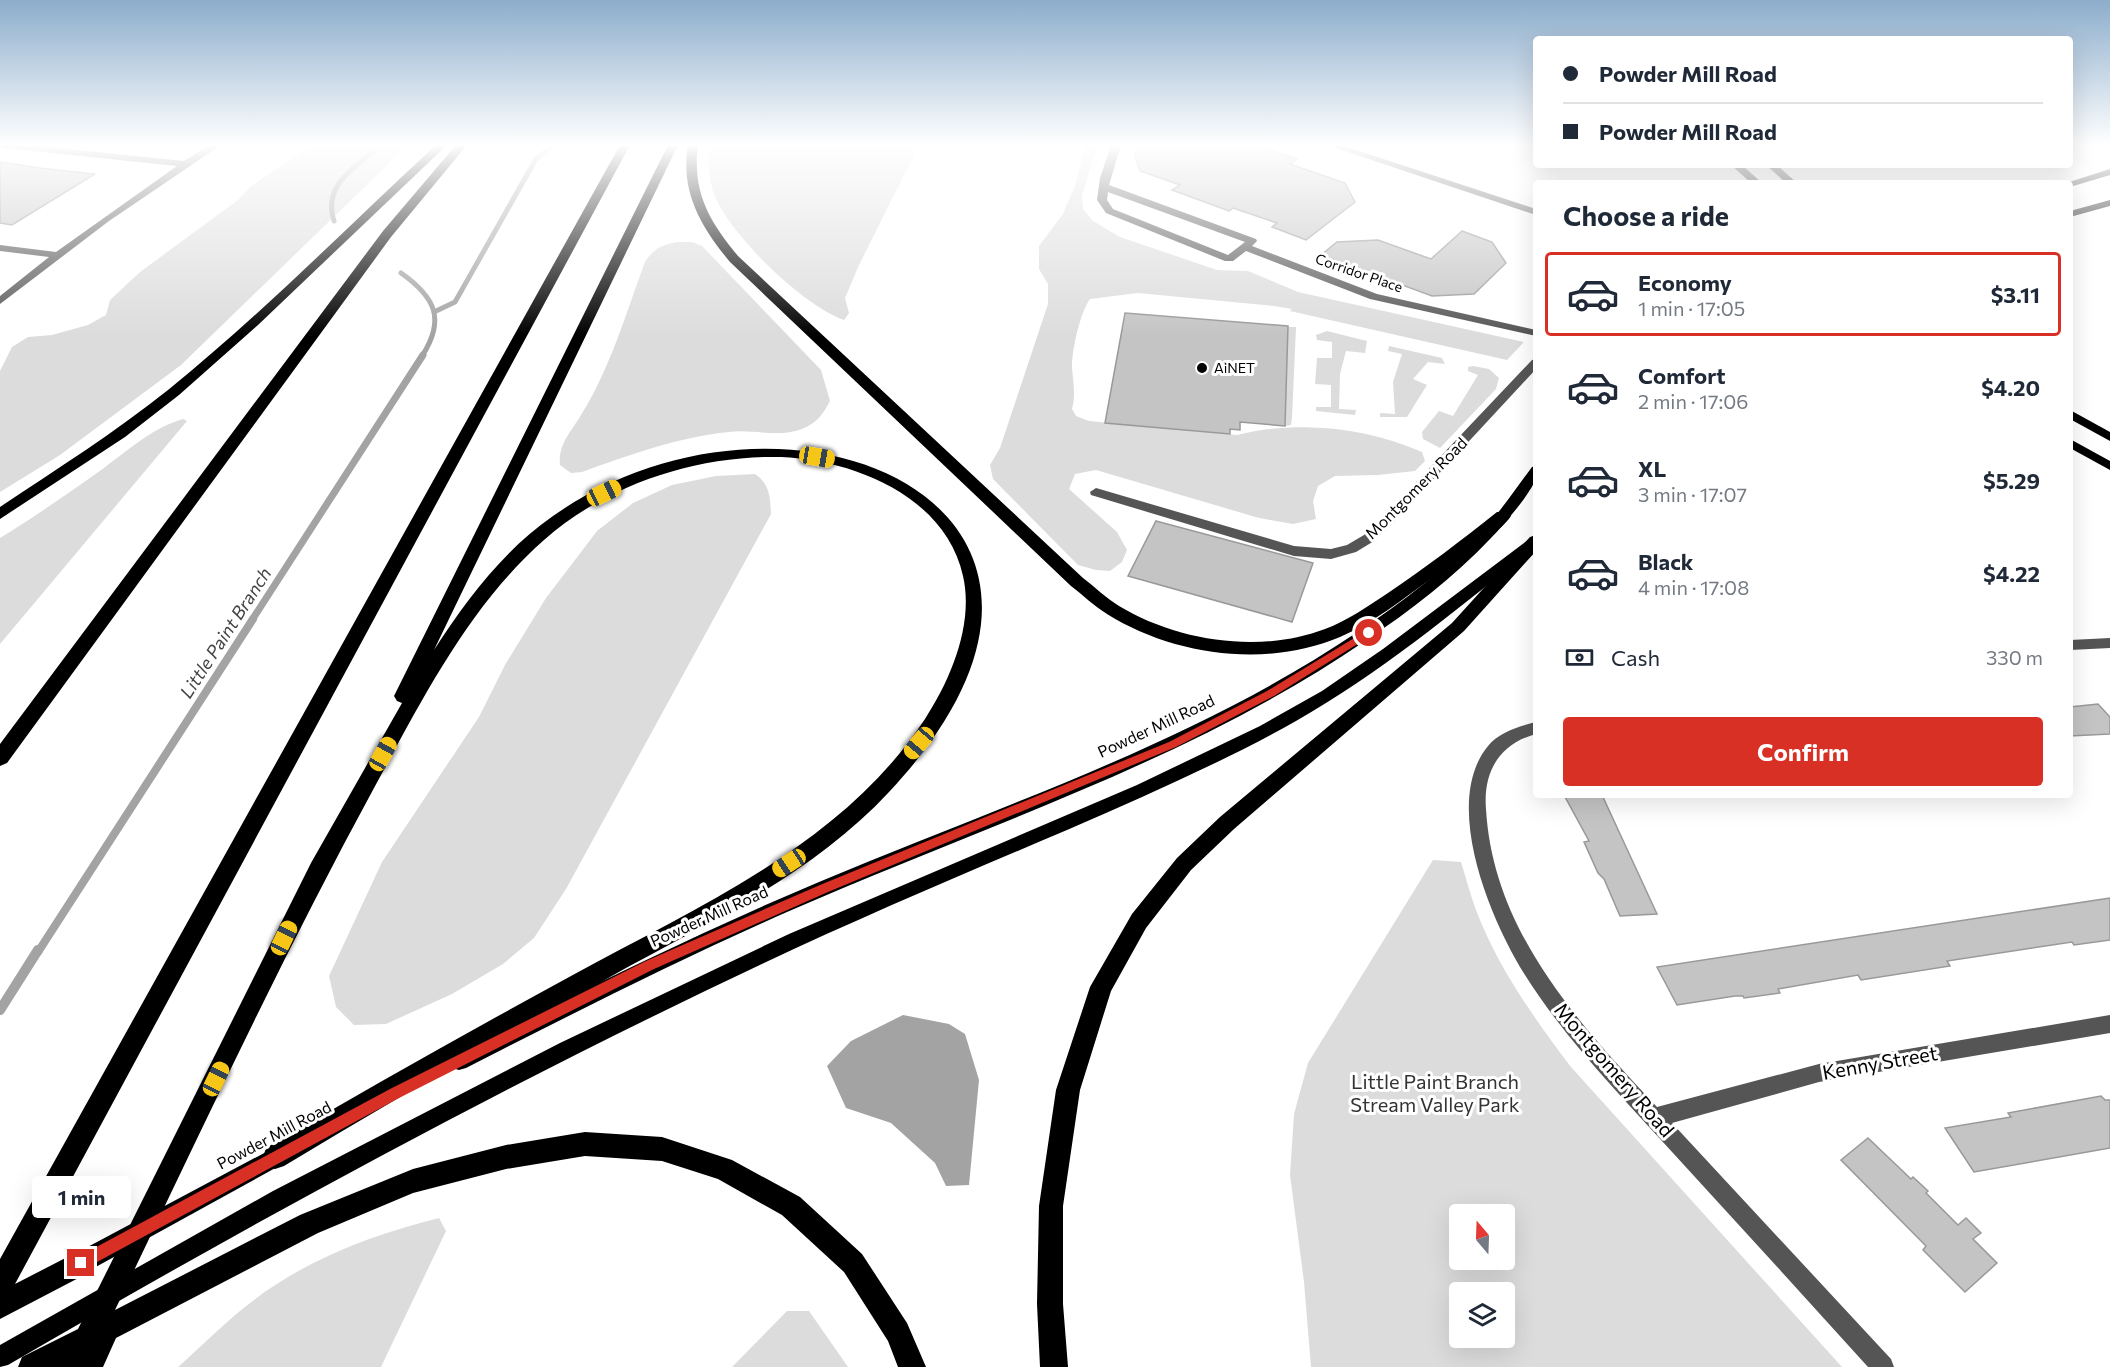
<!DOCTYPE html>
<meta charset="utf-8">
<style>
body{margin:0;font-family:Commissioner,sans-serif;background:#f2f2f3;color:#1f2937;height:100vh;display:flex;flex-direction:column;font-size:22px;white-space:nowrap}
*{box-sizing:border-box;margin:0}
p{font-size:20px;color:#747a83}
.icon{flex:none;width:33px;height:33px;fill:none;stroke:currentColor;stroke-width:2;stroke-linecap:round;stroke-linejoin:round}
.map{position:relative;flex:1;overflow:hidden}
.side{position:absolute;left:1533px;top:180px;width:540px;height:618px;display:flex;flex-direction:column;background:#fff;border-radius:6px;box-shadow:0 6px 24px #0002}
.side>*{flex:none}
.hud{position:absolute;left:1533px;top:36px;width:540px;height:132px;border-radius:6px;box-shadow:0 6px 24px #0002;display:grid;align-content:center;height:132px;padding:0 30px;background:#fff}
.needle{width:39px;rotate:341deg}
.controls{position:absolute;left:1449px;top:1204px;display:grid;gap:12px}
.controls a{display:grid;place-items:center;width:66px;height:66px;border-radius:6px;background:#fff;box-shadow:0 6px 24px #0002;font-size:30px}
.end{position:absolute;width:27px;height:27px;margin:-14px;border:8px solid #d93025;background:#fff;box-shadow:0 0 0 3px #fff}
.from{border-radius:50%}
.bubble{position:absolute;height:42px;border-radius:6px;background:#fff;box-shadow:0 6px 24px #0002;font-size:20px;font-weight:700;line-height:42px;text-align:center}
.car{position:absolute;width:18px;height:36px;margin:-18px -9px;border-radius:8px;box-shadow:0 0 4px 2px #0007;background:linear-gradient(#f5c518 24%,#345 0 40%,#f5c518 0 76%,#345 0 86%,#f5c518 0)}
.hud b{display:flex;align-items:center;gap:21px;height:57px;font-size:22px}
.hud b+b{border-top:2px solid #e0e1e3}
.hud i{width:15px;height:15px;background:#1f2937}
ul{padding:0;list-style:none}
li{display:flex;align-items:center;gap:18px;height:84px;margin:0 12px 9px;padding:0 18px;border:3px solid transparent;border-radius:6px}
li div{flex:1}
li b{display:block;font-size:22px}
li em{font-style:normal;font-weight:700}
li.selected{border-color:#d93025}
li>.icon{width:54px;height:54px;stroke-width:1.5}
h2{padding:0 30px;font-size:27px;line-height:72px}
.pay{display:flex;align-items:center;gap:15px;height:66px;padding:0 30px;font-size:22px}
.pay p{margin-inline-start:auto}
.cta{display:flex;gap:12px;margin-top:auto;padding:12px 30px}
.cta a{flex:1;height:69px;border-radius:6px;background:#d93025;color:#fff;font-size:24px;font-weight:700;line-height:69px;text-align:center}
.map>svg:first-child{display:block}
</style>
<div class="map">
<svg width="2110" height="1367" viewBox="0 0 2110 1367">
<rect width="100%" height="100%" fill="#fff"/>
<g fill="#dcdcdc" fill-rule="evenodd">
<path d="M312 145H408L181 365 60 455 0 492V371L12 347 28 337 52 335 88 325 106 315 110 300 140 272 238 200 250 187Z"/>
<path d="M710 145H919L859 265 845 298 849 313 844 320C802 305 735 239 716 199 709 183 707 161 710 145Z"/>
<path d="M1085 145H1097L1082 196 1083 209 1093 221 1120 237 1217 270 1248 271 1298 292 1524 342 1507 360 1290 311 1292 309 1274 306 1138 293 1090 299C1080 313 1072 349 1072 367 1073 382 1076 394 1072 409L1076 416 1089 421 1237 435C1299 420 1364 427 1422 452L1425 461 1415 471 1378 475 1335 476 1318 486 1313 501 1316 519 1293 524 1259 518 1096 470 1075 474 1069 489 1117 532 1127 550 1122 562 1110 571 1096 570 1078 565 993 479 990 465 1000 448 1048 304V284L1039 269V246L1063 214 1076 183Z"/>
<path d="M677 242H692L702 246 821 370 830 401C823 414 817 423 802 429 778 438 753 429 729 432 679 437 629 455 582 472L571 473 560 465C558 444 571 432 581 415 610 369 626 313 645 262 654 248 662 245 677 242Z"/>
<path d="M1288 327H1296L1292 417 1291 425 1285 426Z"/>
<path d="M1327 331 1367 341 1365 353 1346 351 1340 374 1339 409 1356 410 1355 415 1316 411V407H1331V385L1315 384 1317 358H1332V342L1317 340 1316 335Z"/>
<path d="M1389 346 1442 358 1445 364 1428 362 1413 379 1427 385 1407 417H1380V413L1395 414 1393 382 1402 354 1388 351Z"/>
<path d="M1473 366 1489 369 1499 378 1496 389 1440 448 1423 439 1422 432 1439 411 1453 416 1478 375 1468 371V367Z"/>
<path d="M183 419 187 421 0 644V538C36 516 70 492 104 468 128 450 154 427 183 419Z"/>
<path d="M755 474C770 484 770 497 771 514L566 889 534 938 503 964 452 994 386 1024 354 1025 336 1007 329 976 382 862 479 717 505 665 546 598 597 531 633 503 672 485 716 476Z"/>
<path d="M1433 860 1461 862C1466 878 1470 894 1476 910 1498 968 1534 1018 1571 1067L1842 1367H1311L1304 1282 1290 1175 1294 1114 1308 1063ZM1460 1215H1504V1260H1460ZM1460 1293H1504V1338H1460Z"/>
<path d="M439 1218 446 1231 381 1367H178C203 1345 227 1320 254 1300 307 1259 375 1234 439 1218Z"/>
<path d="M787 1311H809L848 1367H732Z"/>
</g>
<path fill="#a3a3a3" d="M903 1015 949 1024 965 1034 979 1080 969 1185 946 1186 935 1163 891 1123 846 1108 827 1066 851 1041Z"/>
<g fill="none" stroke-linecap="round" stroke-linejoin="round">
<g stroke="#a3a3a3" stroke-width="5">
<path d="M334 221C322 184 357 166 381 145"/>
<path d="M401 273C435 297 446 319 422 356"/>
<path d="M436 311 455 302 536 159 554 145"/>
</g>
<path stroke="#a3a3a3" stroke-width="7" d="M252 620 423 355"/>
<path stroke="#a3a3a3" stroke-width="8" d="M38 952 253 619"/>
<path stroke="#a3a3a3" stroke-width="10" d="M0 1010 38 950"/>
</g>
<g fill="#c4c4c4" stroke="#999" stroke-width="1.5">
<path d="M1146 145H1255L1297 159 1290 164 1345 183 1355 202 1306 240 1272 227 1277 223 1233 208 1229 211 1172 190 1180 185 1140 171 1134 153Z"/>
<path d="M0 162 40 168 95 174 12 225 0 223Z"/>
<path d="M1462 231 1492 242 1506 263 1474 294 1432 296 1321 255 1337 242 1378 240 1431 259Z"/>
<path d="M1125 313 1288 326 1285 426 1240 422V430L1230 429V434L1105 423Z"/>
<path d="M1156 521 1313 563 1292 622 1128 576Z"/>
<path d="M2098 704 2110 717V734L2070 736V707Z"/>
<path d="M1564 795H1602L1657 914 1620 916 1604 879 1598 873 1584 842 1589 841Z"/>
<path d="M2110 898V940L2074 945 2072 942 1947 961 1950 966 1861 980 1858 975 1778 989 1780 993 1744 998 1743 996H1735L1677 1005 1657 967Z"/>
<path d="M2101 1096 2105 1100H2110V1148L1974 1172 1945 1128 2011 1117 2008 1113Z"/>
<path d="M1868 1138 1911 1179 1913 1177 1928 1191 1926 1193 1958 1225 1966 1218 1981 1233 1973 1239 1997 1263 1965 1292 1923 1250 1926 1246 1841 1160Z"/>
</g>
<g fill="none" stroke-linecap="round" stroke-linejoin="round">
<g fill="#555" fill-rule="evenodd">
<path d="M0 145H29L184 161 210 145H221L109 221 0 304V296L49 257 0 251V245L56 252 177 166 4 148Z"/>
<path d="M1111 145H1121L1109 185 1256 239 1257 241 1252 246 1377 294 1536 330V336L1370 299 1246 251 1233 261H1225L1106 213 1097 200 1100 178ZM1108 192 1245 242 1228 255 1113 209 1107 200Z"/>
<path d="M1327 145H1341L1536 209V215Z"/>
<path d="M1536 359V369L1395 521 1374 541 1356 552 1331 559 1294 556 1091 495 1090 492 1096 488 1294 546 1331 549 1347 545 1364 535 1385 515 1532 360Z"/>
<path d="M2110 638V648L2070 650V640Z"/>
<path d="M1536 722V734C1499 744 1483 772 1486 809 1493 931 1578 1023 1657 1107L1819 1064 2110 1015V1033L1819 1082 1672 1123 1891 1359 1894 1367H1868C1803 1295 1738 1224 1673 1153 1621 1096 1566 1040 1525 975 1491 921 1441 803 1488 746 1499 732 1520 726 1536 722Z"/>
</g>
<g fill="#000" fill-rule="evenodd">
<path d="M1731 165H1742L1762 183H1751Z"/>
<path d="M1766 165H1777L1797 183H1786Z"/>
<path d="M2110 169V175L2070 187V183H2066Z"/>
<path d="M2110 200V206L2070 217V211Z"/>
<path d="M2070 410 2110 432V441L2070 419Z"/>
<path d="M2070 439 2110 461V470L2070 448Z"/>
<path d="M1536 466C1536 470 1537 474 1536 478 1532 492 1502 527 1491 538 1453 578 1410 611 1365 641 1188 762 982 826 787 912 678 960 572 1014 466 1068L459 1070 452 1068 449 1061 452 1054C574 995 695 934 819 882 1002 805 1191 744 1356 633 1402 602 1448 568 1486 527 1503 508 1517 487 1532 467Z"/>
<path d="M1536 534V546C1459 608 1382 672 1296 721 1223 762 1145 796 1067 830 966 873 864 916 764 963 505 1085 255 1221 8 1365L0 1367V1345L273 1191 560 1043 789 934 1137 785 1260 726 1322 691 1383 649Z"/>
<path d="M281 1144 288 1147 291 1154 288 1161 83 1274 75 1277 67 1274 64 1266 67 1258Z"/>
</g>
<g fill="#000" fill-rule="evenodd">
<path d="M436 145H447L258 325 179 395 125 437 0 519V507C57 469 114 433 168 390 262 314 347 227 436 145Z"/>
<path d="M456 145H467L391 237 7 763 0 766V744L383 231Z"/>
<path d="M620 145H630L15 1284 81 1250 90 1254 94 1263 90 1272 0 1319V1259Z"/>
<path d="M668 145H678L434 650C466 600 504 550 553 516 789 351 1155 508 889 792 812 875 707 923 610 977 501 1038 392 1101 284 1166L275 1169 266 1166 263 1157 266 1148C367 1089 468 1032 571 976 699 906 842 845 925 719 951 679 974 624 963 576 946 497 854 460 781 457 698 455 607 484 544 540 468 607 422 700 374 788 281 959 199 1135 115 1310L300 1215 413 1169 506 1145 585 1132 662 1137 732 1160 800 1197 862 1254 907 1323 926 1367H898L888 1341 844 1272 782 1215 718 1179 662 1161 585 1156 506 1169 413 1193 318 1233 116 1338 103 1367H18L22 1357 78 1329 311 863 402 703 397 701 394 696Z"/>
<path d="M688 145H698C692 192 709 221 738 256L1083 578C1095 587 1106 598 1119 606 1177 641 1260 654 1325 629 1347 621 1368 606 1388 593 1425 568 1462 540 1497 512H1509L1511 516C1501 532 1450 566 1432 578 1403 599 1373 623 1340 637 1267 668 1174 656 1107 614 1094 606 1083 595 1071 586L730 262C701 227 680 192 688 145Z"/>
<path d="M1536 535V551L1464 631 1234 829 1191 870 1146 928 1111 991 1080 1090 1063 1206V1304L1068 1367H1040L1037 1304 1039 1206 1056 1090 1090 987 1132 914 1177 858 1220 817 1452 623 1530 537Z"/>
</g>
</g>
<linearGradient id="sky" x2="0" y2="1"><stop stop-color="#8cadcc"/><stop offset="0.43" stop-color="#fff"/><stop offset="1" stop-color="#fff" stop-opacity="0"/></linearGradient>
<rect width="2110" height="336" fill="url(#sky)"/>
<path fill="#d93025" d="M1369 629 1373 633 1372 635 1274 696 1176 747 828 892 654 969 399 1098 86 1268 81 1270 76 1268 74 1263 76 1258 390 1089 646 961 820 885 1169 742 1267 691Z"/>
<circle fill="#000" stroke="#fff" stroke-width="2" cx="1202" cy="368" r="6"/>
<g text-anchor="middle" stroke-width="6" stroke-linejoin="round" paint-order="stroke">
<g font-size="14" fill="#000" stroke="#fff">
<text transform="translate(1359 273) rotate(19)" y="5">Corridor Place</text>
</g>
<g font-size="14" fill="#000" stroke="#fff" text-anchor="start">
<text x="1214" y="373">AiNET</text>
</g>
<g font-size="16" fill="#000" stroke="#fff">
<text transform="translate(1416 488) rotate(-45)" y="6">Montgomery Road</text>
<text transform="translate(1156 726) rotate(-25)" y="6">Powder Mill Road</text>
<text transform="translate(709 916) rotate(-24)" y="6">Powder Mill Road</text>
<text transform="translate(274 1135) rotate(-28)" y="6">Powder Mill Road</text>
</g>
<g font-size="18" font-style="italic" fill="#444" stroke="#fff">
<text transform="translate(226 633) rotate(-57)" y="6">Little Paint Branch</text>
</g>
<g font-size="20" fill="#000" stroke="#fff">
<text transform="translate(1880 1063) rotate(-10)" y="7">Kenny Street</text>
<text transform="translate(1614 1070) rotate(49)" y="7">Montgomery Road</text>
</g>
<g font-size="20" fill="#333" stroke="#fff">
<text x="1435" y="1089">Little Paint Branch<tspan x="1435" dy="23">Stream Valley Park</tspan></text>
</g>
</g>
</svg>
<div class="controls">
<a><svg class="needle" viewBox="-14 -14 28 28"><path d="M0-13l5 13h-10z" fill="#e53935"/><path d="M0 13l5-13h-10z" fill="#747a83"/></svg></a>
<a><svg class="icon" aria-label="layers" viewBox="0 0 24 24"><path d="M12 4l9 5-9 5-9-5zM3 14l9 5 9-5"/></svg></a>
</div>
<i class="end from" style="left:1369px;top:633px"></i>
<i class="end" style="left:81px;top:1263px"></i>
<div class="bubble" style="left:32px;top:1176px;width:99px">1 min</div>
<i class="car" style="left:817px;top:457px;rotate:100deg"></i>
<i class="car" style="left:604px;top:493px;rotate:65deg"></i>
<i class="car" style="left:919px;top:743px;rotate:220deg"></i>
<i class="car" style="left:383px;top:754px;rotate:29deg"></i>
<i class="car" style="left:789px;top:863px;rotate:237deg"></i>
<i class="car" style="left:284px;top:938px;rotate:26deg"></i>
<i class="car" style="left:216px;top:1079px;rotate:26deg"></i>
<div class="hud">
<b><i class="from"></i>Powder Mill Road</b>
<b><i></i>Powder Mill Road</b>
</div>
<section class="side">
<h2>Choose a ride</h2>
<ul>
<li class="selected"><svg class="icon" aria-label="car" viewBox="0 0 24 24"><path d="M5 17H2v-5l4-1 3-4h7l3 4 3 1v5h-3M9 17h6M6 11h13"/><circle cx="7" cy="17" r="2"/><circle cx="17" cy="17" r="2"/></svg><div><b>Economy</b><p>1 min · 17:05</p></div><em>$3.11</em></li>
<li><svg class="icon" aria-label="car" viewBox="0 0 24 24"><path d="M5 17H2v-5l4-1 3-4h7l3 4 3 1v5h-3M9 17h6M6 11h13"/><circle cx="7" cy="17" r="2"/><circle cx="17" cy="17" r="2"/></svg><div><b>Comfort</b><p>2 min · 17:06</p></div><em>$4.20</em></li>
<li><svg class="icon" aria-label="car" viewBox="0 0 24 24"><path d="M5 17H2v-5l4-1 3-4h7l3 4 3 1v5h-3M9 17h6M6 11h13"/><circle cx="7" cy="17" r="2"/><circle cx="17" cy="17" r="2"/></svg><div><b>XL</b><p>3 min · 17:07</p></div><em>$5.29</em></li>
<li><svg class="icon" aria-label="car" viewBox="0 0 24 24"><path d="M5 17H2v-5l4-1 3-4h7l3 4 3 1v5h-3M9 17h6M6 11h13"/><circle cx="7" cy="17" r="2"/><circle cx="17" cy="17" r="2"/></svg><div><b>Black</b><p>4 min · 17:08</p></div><em>$4.22</em></li>
</ul>
<div class="pay"><svg class="icon" aria-label="cash" viewBox="0 0 24 24"><path d="M3 7h18v10H3z"/><circle cx="12" cy="12" r="2"/></svg>Cash<p>330 m</p></div>
<div class="cta"><a>Confirm</a></div>
</section>
</div>
